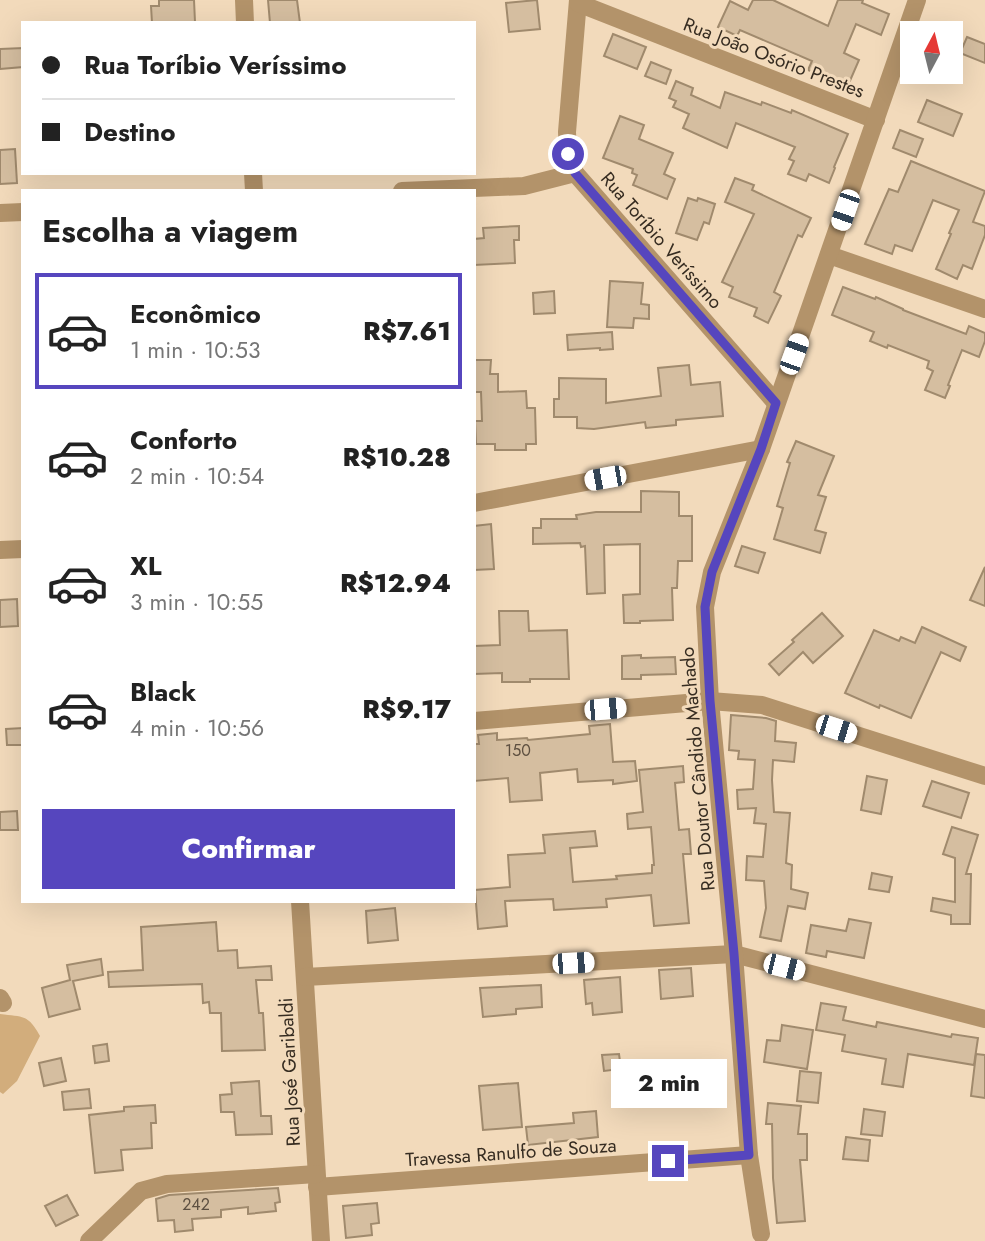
<!DOCTYPE html>
<html lang="pt">
<meta charset="utf-8">
<style>
body{margin:0;font-family:Jost,sans-serif;background:#f2f2f2;color:#222;height:100vh;display:flex;flex-direction:column;font-size:26px;white-space:nowrap}
*{box-sizing:border-box;margin:0}
p{font-size:23px;color:#767676}
.icon{flex:none;width:38px;height:38px;fill:none;stroke:currentColor;stroke-width:2;stroke-linecap:round;stroke-linejoin:round}
.map{position:relative;flex:1;overflow:hidden}
.sheet{position:absolute;left:21px;top:189px;width:455px;height:714px;display:flex;flex-direction:column;background:#fff;border-radius:0px;box-shadow:0 7px 28px #0002}
.sheet>*{flex:none}
.guide{position:absolute;left:21px;top:21px;width:455px;height:154px;border-radius:0px;box-shadow:0 7px 28px #0002;display:grid;align-content:center;height:154px;padding:0 21px;background:#fff}
.needle{width:46px;rotate:7deg}
.fabs{position:absolute;left:900px;top:21px;display:grid;gap:14px}
.fabs a{display:grid;place-items:center;width:63px;height:63px;border-radius:0px;background:#fff;box-shadow:0 7px 28px #0002;font-size:35px}
.end{position:absolute;width:32px;height:32px;margin:-16px;border:9px solid #5646be;background:#fff;box-shadow:0 0 0 4px #fff}
.from{border-radius:50%}
.bubble{position:absolute;height:49px;border-radius:0px;background:#fff;box-shadow:0 7px 28px #0002;font-size:23px;font-weight:800;line-height:49px;text-align:center}
.car{position:absolute;width:21px;height:42px;margin:-21px -10px;border-radius:9px;box-shadow:0 0 5px 2px #0007;background:linear-gradient(#fff 24%,#345 0 40%,#fff 0 76%,#345 0 86%,#fff 0)}
.guide b{display:flex;align-items:center;gap:24px;height:66px;font-size:26px}
.guide b+b{border-top:2px solid #e0e0e0}
.guide i{width:18px;height:18px;background:#222}
ul{padding:0;list-style:none}
li{display:flex;align-items:center;gap:21px;height:116px;margin:0 14px 10px;padding:0 7px;border:4px solid transparent;border-radius:0px}
li div{flex:1}
li b{display:block;font-size:26px}
li em{font-style:normal;font-weight:800}
li.active{border-color:#5646be}
li>.icon{width:63px;height:63px;stroke-width:1.5}
h2{padding:0 21px;font-size:32px;line-height:84px}
.primary-button{display:flex;gap:14px;margin-top:auto;padding:14px 21px}
.primary-button a{flex:1;height:80px;border-radius:0px;background:#5646be;color:#fff;font-size:28px;font-weight:800;line-height:80px;text-align:center}
.map>svg:first-child{display:block}
</style>
<div class="map">
<svg width="985" height="1241" viewBox="0 0 985 1241">
<rect width="100%" height="100%" fill="#f2dabb"/>
<path fill="#d2ad7c" d="M0 1014C23 1017 28 1014 40 1036L17 1081 3 1094 0 1092Z"/>
<g fill="#d5bea0" stroke="#a08a6d" stroke-width="2">
<path d="M159 0H194L195 22 152 23 151 6H159Z"/>
<path d="M268 0H297L300 23H270Z"/>
<path d="M537 0 540 29 509 32 506 3Z"/>
<path d="M753 0H773L828 26 838 0H863L862 3 889 14 881 35 856 24 844 53 859 60 849 83 840 84 808 70 812 61 740 30 737 36 718 27 730 1 748 10Z"/>
<path d="M613 34 646 47 637 69 604 56Z"/>
<path d="M967 37 985 44V63L960 53Z"/>
<path d="M23 48V67L0 69V49Z"/>
<path d="M651 62 671 70 666 84 645 76Z"/>
<path d="M676 81 693 88 691 95 720 108 725 92 761 105 762 102 791 113 792 110 848 134 834 167 835 168 829 183 809 174 806 181 788 174 794 161 789 159 795 147 736 123 727 148 683 128 689 114 673 107 676 101 669 98Z"/>
<path d="M927 100 962 114 953 136 918 122Z"/>
<path d="M620 116 644 125 639 139 673 153 664 174 675 179 667 199 633 185 637 175 632 173 633 169 603 158Z"/>
<path d="M900 130 923 139 916 157 893 148Z"/>
<path d="M15 149 17 183 0 184V150Z"/>
<path d="M911 161 985 191 973 222 985 226V235L972 269 963 265 957 279 936 269 951 234 949 233 959 210 933 200 912 251 895 245 892 254 865 244 889 189 898 192Z"/>
<path d="M735 178 754 185 752 190 811 218 802 237 798 235 774 292 781 296 768 323 754 316 757 308 729 297 733 287 722 282 754 214 725 202Z"/>
<path d="M688 198 697 201 698 198 715 204 709 224 704 222 697 240 676 233Z"/>
<path d="M519 226V240H514L515 263 474 265V239L484 238 483 228Z"/>
<path d="M610 281 643 283 641 304 649 305V319L634 318 633 328 607 327Z"/>
<path d="M843 287 875 299 876 297 903 309V310L966 334 969 326 985 333V341L979 357 962 350 948 385 950 386 945 398 925 390 933 371 927 368 929 361 888 345 887 348 870 341 874 332 832 315Z"/>
<path d="M554 291 555 313 534 314 533 293Z"/>
<path d="M612 332 613 349 600 350V348L568 350 567 335Z"/>
<path d="M474 360H491L490 374H498V392L526 391 527 408H535L536 444H526V450H495V444H476L475 421H482L481 392H474Z"/>
<path d="M689 365 691 385 720 382 723 416 676 420V425L646 428 645 422 594 429 577 428V417H554V399H559V378L606 379V403L661 396 658 368Z"/>
<path d="M796 441 834 456 818 495 826 497 815 530 826 533 820 553 774 539 783 508 777 506 790 463 787 462Z"/>
<path d="M641 491 679 492V516H692V561H678L677 588H672L673 620 640 621V623H624L623 595 640 594V544L604 545 605 593 587 594 585 546 581 547 580 543 533 544V528H541V519H577L576 515 596 512H641Z"/>
<path d="M491 524 494 569 474 570V526Z"/>
<path d="M742 546 765 553 758 573 735 566Z"/>
<path d="M985 567V606L970 600Z"/>
<path d="M17 599 18 626 0 627V600Z"/>
<path d="M499 611H528L529 631 567 630 569 679H530V682H502V673L474 674V646L500 645Z"/>
<path d="M822 613 843 636 813 663 803 652 779 675 769 664 794 642 792 640Z"/>
<path d="M922 627 966 647 960 661 941 652 911 718 880 705 879 708 845 693 874 630 899 641 901 637 915 643Z"/>
<path d="M641 655V658L675 657 676 674 641 675V679H622V656Z"/>
<path d="M731 715 766 718 776 721 775 741 796 743 794 762 773 760 772 780 774 812 790 813 786 863 792 865 791 889 808 893 805 909 788 906 781 941 760 937 766 908 764 881 746 880 747 856 763 857 766 824 754 823 756 808 738 809 737 790 753 789 755 760 738 759 739 751 729 750Z"/>
<path d="M610 724 613 762 635 761 637 781 613 784V780L578 782 577 769 540 773 542 800 510 802 508 778 474 781V744H479L478 735 497 733V740L527 738 528 740 590 734 589 726Z"/>
<path d="M23 728V745H7L6 729Z"/>
<path d="M683 766 684 782 675 783 679 830 689 829 691 854H683L689 923 654 926 651 895 606 899 607 907 588 908 554 910 553 899 505 901 507 926 478 929 475 890 510 887 508 855 545 853 543 835 595 831 597 846 570 848 573 882 617 879 616 876 652 873V865H654L651 827 628 829 627 814 643 812 639 770Z"/>
<path d="M867 776 887 780 881 814 861 810Z"/>
<path d="M932 781 969 793 961 818 923 806Z"/>
<path d="M17 811 18 830H0V812Z"/>
<path d="M952 827 978 835 966 874H971L970 924H951V915L931 911 933 898 955 902V858L943 854Z"/>
<path d="M872 873 892 877 889 892 869 889Z"/>
<path d="M395 908 398 940 368 943 366 911Z"/>
<path d="M849 919 871 923 864 958 827 951 826 957 806 953 811 925 846 931Z"/>
<path d="M216 922 218 951 237 950 238 968 271 966 272 980H256L259 1013H263L265 1050 222 1051 221 1013H210L209 1002 203 1003 202 984 109 987 108 972 143 970 141 927Z"/>
<path d="M101 959 103 975 73 981 80 1009 49 1017 42 988 70 980 67 965Z"/>
<path d="M691 968 693 996 661 999 659 970Z"/>
<path d="M620 977 622 1012 593 1015 592 1003 586 1004 584 980Z"/>
<path d="M541 985 542 1007 516 1009V1014L483 1017 480 988Z"/>
<path d="M821 1003 846 1007 843 1020 876 1027 877 1022 951 1037 952 1034 978 1038 974 1065 908 1054 903 1087 882 1084 886 1059 842 1051 845 1035 816 1030Z"/>
<path d="M782 1025 813 1030 807 1069 764 1062 767 1040 780 1041Z"/>
<path d="M107 1044 109 1061 95 1063 93 1046Z"/>
<path d="M619 1054 621 1069 604 1071 602 1055Z"/>
<path d="M976 1054 985 1055V1098L971 1096Z"/>
<path d="M61 1058 66 1081 44 1086 39 1063Z"/>
<path d="M687 1061 691 1092 672 1094 671 1080 654 1082 652 1065Z"/>
<path d="M800 1071 821 1073 818 1103 797 1101Z"/>
<path d="M259 1081 261 1116H271L272 1134 236 1135 234 1112H221L220 1095 232 1094 231 1083Z"/>
<path d="M518 1083 522 1127 483 1130 479 1086Z"/>
<path d="M89 1089 91 1108 64 1110 62 1092Z"/>
<path d="M768 1103 801 1106 798 1134H807V1160H800L805 1221 777 1223 773 1178 772 1124H766Z"/>
<path d="M155 1105 156 1123H151L152 1148 121 1150 123 1170 95 1173 89 1115 124 1111V1107Z"/>
<path d="M864 1109 885 1112 882 1136 861 1134Z"/>
<path d="M596 1111 598 1137 528 1145 526 1127 574 1123 573 1113Z"/>
<path d="M846 1137 870 1140 868 1161 843 1159Z"/>
<path d="M278 1188 280 1202 275 1203 276 1211 248 1214V1207L221 1210V1217L192 1219 193 1230 175 1232 174 1220 158 1221 156 1199 169 1195Z"/>
<path d="M67 1195 78 1215 56 1226 45 1206Z"/>
<path d="M377 1203 379 1223 371 1224 372 1235 346 1238 343 1206Z"/>
</g>
<g fill="none" stroke-linecap="round" stroke-linejoin="round">
<g stroke="#b3936a" stroke-width="18">
<path d="M244 0 245 23"/>
<path d="M578 0 567 132 568 154 575 173 776 403"/>
<path d="M578 3 876 120"/>
<path d="M253 173 254 191"/>
<path d="M402 191 524 186 575 173"/>
<path d="M0 213 23 212"/>
<path d="M829 255 985 309"/>
<path d="M474 503 761 449"/>
<path d="M0 550 23 549"/>
<path d="M474 721 710 701 762 705 985 776"/>
<path d="M300 901 321 1241"/>
<path d="M305 977 734 954 985 1019"/>
<path d="M0 998 3 1003"/>
<path d="M317 1187 749 1155"/>
<path d="M761 1234 749 1155 734 954 710 701 705 607 712 572 761 449 917 0"/>
<path d="M89 1241 141 1191 167 1184 316 1174"/>
</g>
</g>
<g fill="none" stroke-linecap="round" stroke-linejoin="round">
<path stroke="#5646be" stroke-width="9" d="M568 154 575 173 776 403 761 449 712 572 705 607 710 701 734 954 749 1155 668 1161"/>
</g>
<g text-anchor="middle" stroke-width="6" stroke-linejoin="round" paint-order="stroke">
<g font-size="16" fill="#5e5041">
<text x="518" y="756">150</text>
<text x="196" y="1210">242</text>
</g>
<g font-size="19" fill="#362c21" stroke="#f2dabb">
<text transform="translate(774 57) rotate(21)" y="7">Rua João Osório Prestes</text>
<text transform="translate(662 240) rotate(49)" y="7">Rua Toríbio Veríssimo</text>
<text transform="translate(697 769) rotate(-95)" y="7">Rua Doutor Cândido Machado</text>
<text transform="translate(289 1072) rotate(-93)" y="7">Rua José Garibaldi</text>
<text transform="translate(511 1152) rotate(-4)" y="7">Travessa Ranulfo de Souza</text>
</g>
</g>
</svg>
<div class="fabs">
<a><svg class="needle" viewBox="-14 -14 28 28"><path d="M0-13l5 13h-10z" fill="#e53935"/><path d="M0 13l5-13h-10z" fill="#767676"/></svg></a>
</div>
<i class="end from" style="left:568px;top:154px"></i>
<i class="end" style="left:668px;top:1161px"></i>
<div class="bubble" style="left:611px;top:1059px;width:116px">2 min</div>
<i class="car" style="left:845px;top:210px;rotate:199deg"></i>
<i class="car" style="left:794px;top:354px;rotate:20deg"></i>
<i class="car" style="left:605px;top:478px;rotate:260deg"></i>
<i class="car" style="left:605px;top:709px;rotate:85deg"></i>
<i class="car" style="left:836px;top:729px;rotate:108deg"></i>
<i class="car" style="left:573px;top:963px;rotate:87deg"></i>
<i class="car" style="left:784px;top:967px;rotate:104deg"></i>
<div class="guide">
<b><i class="from"></i>Rua Toríbio Veríssimo</b>
<b><i></i>Destino</b>
</div>
<section class="sheet">
<h2>Escolha a viagem</h2>
<ul>
<li class="active"><svg class="icon" aria-label="car" viewBox="0 0 24 24"><path d="M5 17H2v-5l4-1 3-4h7l3 4 3 1v5h-3M9 17h6M6 11h13"/><circle cx="7" cy="17" r="2"/><circle cx="17" cy="17" r="2"/></svg><div><b>Econômico</b><p>1 min · 10:53</p></div><em>R$7.61</em></li>
<li><svg class="icon" aria-label="car" viewBox="0 0 24 24"><path d="M5 17H2v-5l4-1 3-4h7l3 4 3 1v5h-3M9 17h6M6 11h13"/><circle cx="7" cy="17" r="2"/><circle cx="17" cy="17" r="2"/></svg><div><b>Conforto</b><p>2 min · 10:54</p></div><em>R$10.28</em></li>
<li><svg class="icon" aria-label="car" viewBox="0 0 24 24"><path d="M5 17H2v-5l4-1 3-4h7l3 4 3 1v5h-3M9 17h6M6 11h13"/><circle cx="7" cy="17" r="2"/><circle cx="17" cy="17" r="2"/></svg><div><b>XL</b><p>3 min · 10:55</p></div><em>R$12.94</em></li>
<li><svg class="icon" aria-label="car" viewBox="0 0 24 24"><path d="M5 17H2v-5l4-1 3-4h7l3 4 3 1v5h-3M9 17h6M6 11h13"/><circle cx="7" cy="17" r="2"/><circle cx="17" cy="17" r="2"/></svg><div><b>Black</b><p>4 min · 10:56</p></div><em>R$9.17</em></li>
</ul>
<div class="primary-button"><a>Confirmar</a></div>
</section>
</div>
